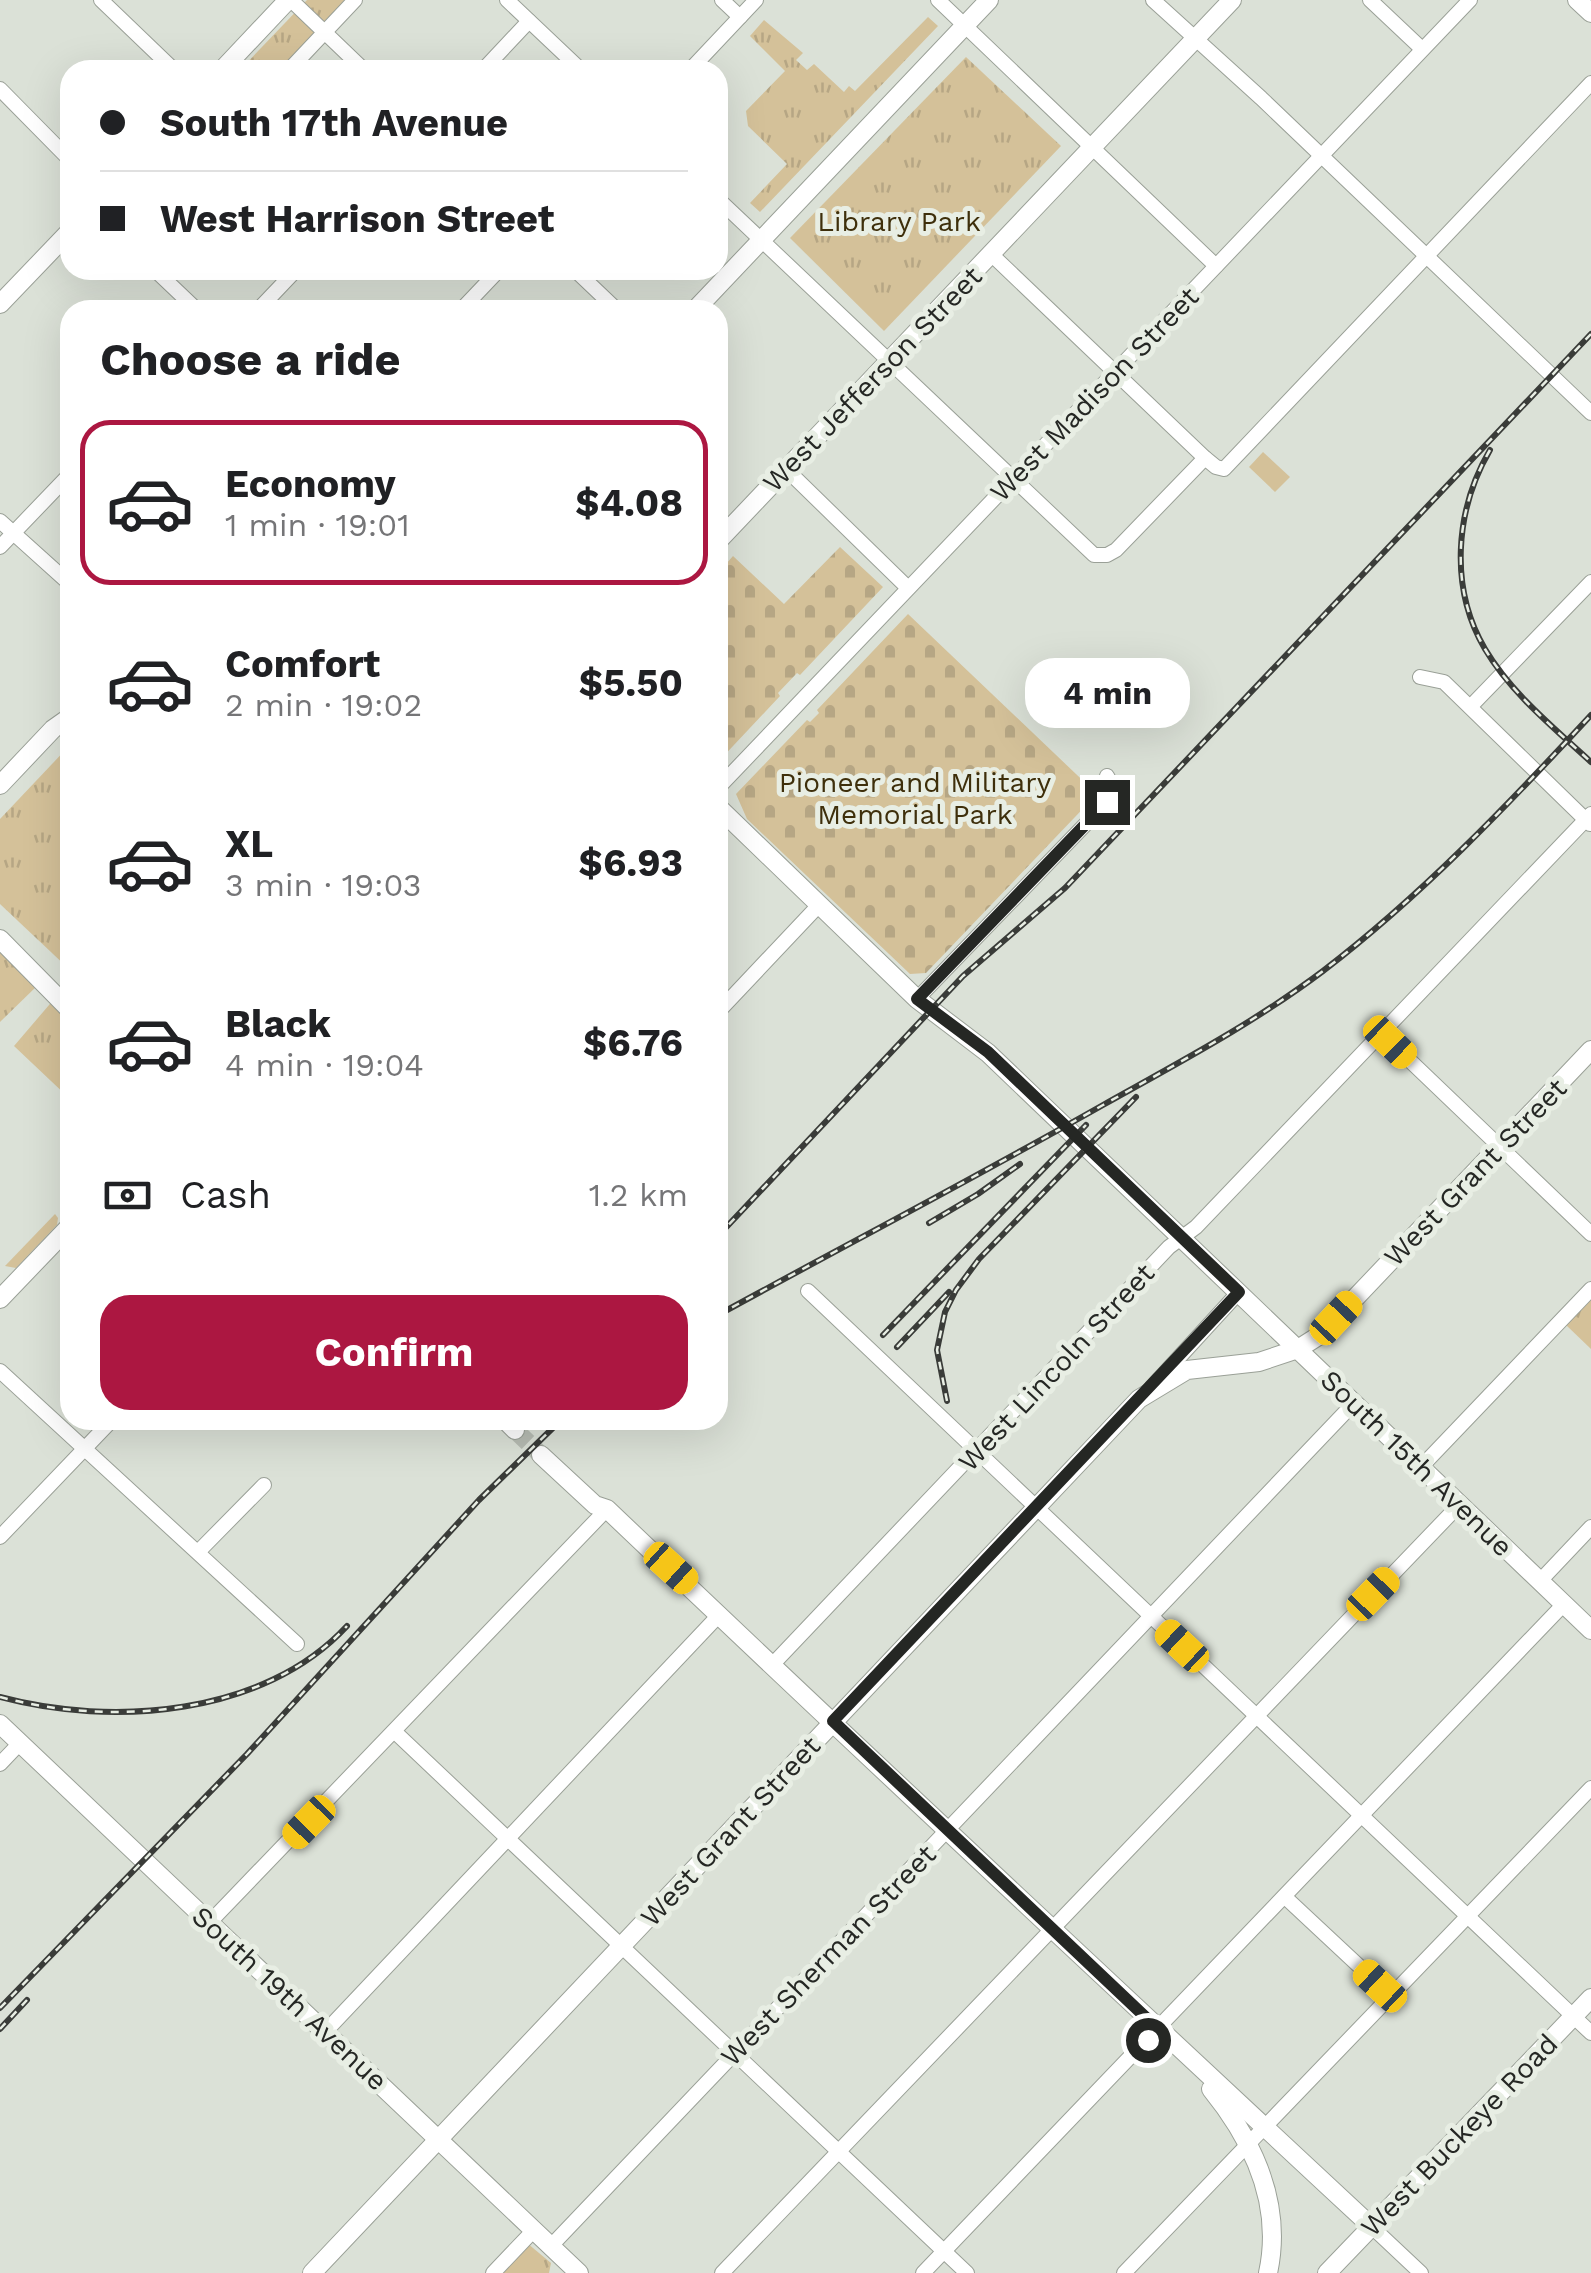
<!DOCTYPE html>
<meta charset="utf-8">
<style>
body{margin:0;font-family:"Work Sans",sans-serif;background:#f2f2f2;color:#202124;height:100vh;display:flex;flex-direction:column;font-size:38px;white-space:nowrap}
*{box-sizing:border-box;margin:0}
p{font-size:32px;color:#757577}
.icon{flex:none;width:55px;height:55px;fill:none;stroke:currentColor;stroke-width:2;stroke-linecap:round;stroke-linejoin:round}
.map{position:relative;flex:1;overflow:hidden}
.sheet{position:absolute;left:60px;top:300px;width:668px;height:1130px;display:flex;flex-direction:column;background:#fff;border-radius:30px;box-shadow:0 10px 40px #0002}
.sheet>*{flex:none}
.top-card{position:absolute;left:60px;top:60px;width:668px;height:220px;border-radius:30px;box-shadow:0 10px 40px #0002;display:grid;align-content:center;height:220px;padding:0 40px;background:#fff}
.end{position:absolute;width:45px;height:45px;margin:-22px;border:12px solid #252724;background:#fff;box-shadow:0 0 0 5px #fff}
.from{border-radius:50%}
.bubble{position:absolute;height:70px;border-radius:30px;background:#fff;box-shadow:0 10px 40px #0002;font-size:32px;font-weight:700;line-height:70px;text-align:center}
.car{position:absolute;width:30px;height:60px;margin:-30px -15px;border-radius:12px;box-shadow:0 0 8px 2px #0007;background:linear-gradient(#f5c518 24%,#345 0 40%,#f5c518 0 76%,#345 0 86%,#f5c518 0)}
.top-card b{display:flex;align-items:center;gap:35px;height:95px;font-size:38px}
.top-card b+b{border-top:2px solid #e0e0e0}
.top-card i{width:25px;height:25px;background:#202124}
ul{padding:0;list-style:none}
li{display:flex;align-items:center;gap:30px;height:165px;margin:0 20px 15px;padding:0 20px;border:5px solid transparent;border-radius:30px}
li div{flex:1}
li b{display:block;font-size:38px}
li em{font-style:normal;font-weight:700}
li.on{border-color:#ac1741}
li>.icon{width:90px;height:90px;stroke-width:1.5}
h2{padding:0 40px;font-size:45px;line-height:120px}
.pay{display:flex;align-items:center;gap:25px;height:110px;padding:0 40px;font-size:38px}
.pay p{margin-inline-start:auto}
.primary-button{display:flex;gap:20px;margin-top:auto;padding:20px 40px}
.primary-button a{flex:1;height:115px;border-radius:30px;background:#ac1741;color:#fff;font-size:40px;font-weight:700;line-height:115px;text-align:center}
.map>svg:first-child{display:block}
</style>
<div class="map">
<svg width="1591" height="2273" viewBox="0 0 1591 2273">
<defs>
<pattern id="cemetery-stones" width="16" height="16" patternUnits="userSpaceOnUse" patternTransform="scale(2.5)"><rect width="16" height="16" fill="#d4c199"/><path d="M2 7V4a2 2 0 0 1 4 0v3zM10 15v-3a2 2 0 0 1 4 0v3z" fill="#b6a684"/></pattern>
<pattern id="park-tufts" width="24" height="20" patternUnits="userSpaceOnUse" patternTransform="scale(2.5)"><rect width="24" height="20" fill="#d4c199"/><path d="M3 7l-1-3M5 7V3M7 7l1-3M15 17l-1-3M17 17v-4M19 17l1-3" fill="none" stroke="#b6a684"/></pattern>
</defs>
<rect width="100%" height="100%" fill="#dbe1d7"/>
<g fill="#d4c199">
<path d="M1263 452 1290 477 1275 492 1249 467Z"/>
<path d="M55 1214 58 1218 57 1225 16 1268 5 1266Z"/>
</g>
<g fill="url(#cemetery-stones)">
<path d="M840 547 883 587 800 675 797 673 778 693 780 696 718 762V573L733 556 784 604Z"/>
<path d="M908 614 1097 794 926 973 910 974 747 819 736 794 807 720 810 722 819 713 817 710Z"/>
</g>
<g fill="url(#park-tufts)">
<path d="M307 0H347L281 70H240Z"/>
<path d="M928 17 938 26 760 212 750 203 787 164 748 126 746 111 785 71 750 36 764 20 803 53 796 60 807 70 814 64 844 92 849 86 855 91Z"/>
<path d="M966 57 1061 146 884 331 790 238Z"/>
<path d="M70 745V970L0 904V819Z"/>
<path d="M0 952 15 961 39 984 0 1022Z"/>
<path d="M55 998 59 1008 70 1019V1099L14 1046Z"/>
<path d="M1591 1299V1349L1566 1325Z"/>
<path d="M527 2243 551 2263 549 2273H497Z"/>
</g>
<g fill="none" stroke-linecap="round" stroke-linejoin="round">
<path stroke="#b7bcb3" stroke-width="18" stroke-dasharray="18 9" stroke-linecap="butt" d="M515 1430 541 1455"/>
<defs>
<g id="minor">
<path d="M101 0 174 70"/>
<path d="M291 0 364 70"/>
<path d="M507 0 581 70"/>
<path d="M722 0 740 17"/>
<path d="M938 0 1216 266"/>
<path d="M1153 0 1261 98 1591 413"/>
<path d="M1370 0 1422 49"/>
<path d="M289 70 355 0"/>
<path d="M483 70 529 21"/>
<path d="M690 70 756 0"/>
<path d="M0 89 70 160"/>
<path d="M718 199 1094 555H1107L1116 550 1205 458"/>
<path d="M991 254 1205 458 1216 467 1224 469 1591 83"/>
<path d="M155 270 197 310"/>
<path d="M575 270 617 310"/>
<path d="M258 310 296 270"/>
<path d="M461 310 499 270"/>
<path d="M786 469 908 588"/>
<path d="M0 521 70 584"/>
<path d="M0 547 70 474"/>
<path d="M1420 677 1444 682 1590 824"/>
<path d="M1471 706 1591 582"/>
<path d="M718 788 1470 0"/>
<path d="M917 999 1107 802 1113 787 1107 776"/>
<path d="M718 1012 819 905"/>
<path d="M1381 1033 1591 1234"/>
<path d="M808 1291 1591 2033"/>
<path d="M0 1371 297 1644"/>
<path d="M1151 1388 1239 1292"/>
<path d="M1421 1467 1591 1289"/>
<path d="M0 1537 112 1420"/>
<path d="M198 1552 264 1485"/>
<path d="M1540 1581 1591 1527"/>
<path d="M773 1664 1169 1247 1196 1227 1591 814"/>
<path d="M395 1732 967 2273"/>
<path d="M0 1764 20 1743"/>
<path d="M1285 1897 1390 1995"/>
<path d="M210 1922 607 1509"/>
<path d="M325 2032 720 1614"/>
<path d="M1372 2227 1421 2273"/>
<path d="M551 2246 1354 1403"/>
<path d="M493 2273 534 2230"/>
<path d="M722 2273 1460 1504"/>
<path d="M923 2273 1564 1604"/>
<path d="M1124 2273 1591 1788"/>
</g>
<g id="major">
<path d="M1577 0 1591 13"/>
<path d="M222 70 288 0"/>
<path d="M0 304 70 231"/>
<path d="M695 310 989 0"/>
<path d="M718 541 1232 0"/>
<path d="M0 785 53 729 70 717"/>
<path d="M718 807 917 999 988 1053 1591 1630"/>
<path d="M0 939 70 1010"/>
<path d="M0 1299 70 1226"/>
<path d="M505 1420 515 1430"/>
<path d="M541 1455 595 1505 607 1509C860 1750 1116 1989 1372 2227"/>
<path d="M0 1724 579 2273"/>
<path d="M1211 2089C1254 2142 1283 2204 1268 2273"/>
<path d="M312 2273 1139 1399 1187 1370 1259 1362 1298 1349 1320 1335 1591 1050"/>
<path d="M1327 2273 1591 1998"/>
</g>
</defs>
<use href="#minor" stroke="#9aa097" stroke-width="16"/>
<use href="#major" stroke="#9aa097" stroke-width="20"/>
<use href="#minor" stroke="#fff" stroke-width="14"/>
<use href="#major" stroke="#fff" stroke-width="18"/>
<defs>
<g id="rail">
<path d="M1490 450C1455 510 1449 588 1485 649 1511 693 1554 728 1591 762"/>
<path d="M929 1223 978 1194 1020 1164"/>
<path d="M718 1236 963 976 1065 888 1591 334"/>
<path d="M718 1315C846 1245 976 1177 1103 1105 1178 1063 1254 1023 1323 971 1421 896 1507 806 1591 715"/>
<path d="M883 1335 1086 1125"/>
<path d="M897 1347 949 1292"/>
<path d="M947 1401 937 1350 945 1312 956 1290 979 1259 1136 1097"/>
<path d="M0 1697C112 1727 264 1716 347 1626"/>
<path d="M0 2008 247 1754 479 1500 561 1420"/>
<path d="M0 2029 27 2000"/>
</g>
</defs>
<use href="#rail" stroke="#3a3c39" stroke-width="6"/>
<use href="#rail" stroke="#e8eee4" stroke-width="2.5" stroke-dasharray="8" stroke-linecap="butt"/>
</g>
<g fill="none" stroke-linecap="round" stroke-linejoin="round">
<path stroke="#252724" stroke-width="12" d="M1107 802 917 999 988 1052 1239 1292 833 1721 1158 2029 1148 2040"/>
</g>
<g text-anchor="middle" stroke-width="10" stroke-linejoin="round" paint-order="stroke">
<g font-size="28" fill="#3e2f0b" stroke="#e8eee4">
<text x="899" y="231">Library Park</text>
<text x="915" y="792">Pioneer and Military<tspan x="915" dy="32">Memorial Park</tspan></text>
</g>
<g font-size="28" fill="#252724" stroke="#e8eee4">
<text transform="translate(872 379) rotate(-46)" y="10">West Jefferson Street</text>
<text transform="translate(1094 394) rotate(-46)" y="10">West Madison Street</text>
<text transform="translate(1475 1172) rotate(-46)" y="10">West Grant Street</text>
<text transform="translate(1056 1367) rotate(-47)" y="10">West Lincoln Street</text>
<text transform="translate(1417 1463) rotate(44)" y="10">South 15th Avenue</text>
<text transform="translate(730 1831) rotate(-47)" y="10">West Grant Street</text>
<text transform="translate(828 1955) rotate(-46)" y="10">West Sherman Street</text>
<text transform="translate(290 1998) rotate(43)" y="10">South 19th Avenue</text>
<text transform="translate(1459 2135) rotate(-46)" y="10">West Buckeye Road</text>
</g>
</g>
</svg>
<i class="end from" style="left:1148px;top:2040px"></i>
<i class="end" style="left:1107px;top:802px"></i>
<div class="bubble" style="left:1025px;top:658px;width:165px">4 min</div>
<i class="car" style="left:1390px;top:1042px;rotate:134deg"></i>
<i class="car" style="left:1336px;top:1318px;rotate:43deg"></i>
<i class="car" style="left:671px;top:1568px;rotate:132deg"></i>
<i class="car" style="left:1373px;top:1594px;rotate:44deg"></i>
<i class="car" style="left:1182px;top:1646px;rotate:313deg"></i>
<i class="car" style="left:309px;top:1822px;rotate:224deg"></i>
<i class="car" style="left:1380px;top:1986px;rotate:313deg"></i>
<div class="top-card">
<b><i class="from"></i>South 17th Avenue</b>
<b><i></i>West Harrison Street</b>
</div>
<section class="sheet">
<h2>Choose a ride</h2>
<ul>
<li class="on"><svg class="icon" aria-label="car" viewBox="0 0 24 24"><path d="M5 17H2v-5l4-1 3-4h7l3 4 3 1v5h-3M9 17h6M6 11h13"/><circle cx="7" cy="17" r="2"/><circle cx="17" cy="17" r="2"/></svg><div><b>Economy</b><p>1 min · 19:01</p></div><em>$4.08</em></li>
<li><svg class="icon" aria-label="car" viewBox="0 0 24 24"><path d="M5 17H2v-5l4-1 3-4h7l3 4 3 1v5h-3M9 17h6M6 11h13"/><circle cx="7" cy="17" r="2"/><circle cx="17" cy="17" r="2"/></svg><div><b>Comfort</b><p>2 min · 19:02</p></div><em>$5.50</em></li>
<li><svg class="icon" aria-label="car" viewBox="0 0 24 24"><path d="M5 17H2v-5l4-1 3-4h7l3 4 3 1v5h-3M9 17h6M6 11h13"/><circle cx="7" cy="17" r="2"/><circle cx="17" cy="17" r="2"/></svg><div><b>XL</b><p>3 min · 19:03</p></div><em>$6.93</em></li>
<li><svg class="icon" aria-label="car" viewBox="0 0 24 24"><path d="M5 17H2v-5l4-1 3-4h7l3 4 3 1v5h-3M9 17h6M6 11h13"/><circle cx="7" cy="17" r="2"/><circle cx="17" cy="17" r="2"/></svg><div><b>Black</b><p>4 min · 19:04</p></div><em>$6.76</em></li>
</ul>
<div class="pay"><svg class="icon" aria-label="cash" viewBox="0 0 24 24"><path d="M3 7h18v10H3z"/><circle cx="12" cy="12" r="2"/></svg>Cash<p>1.2 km</p></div>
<div class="primary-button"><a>Confirm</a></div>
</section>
</div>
